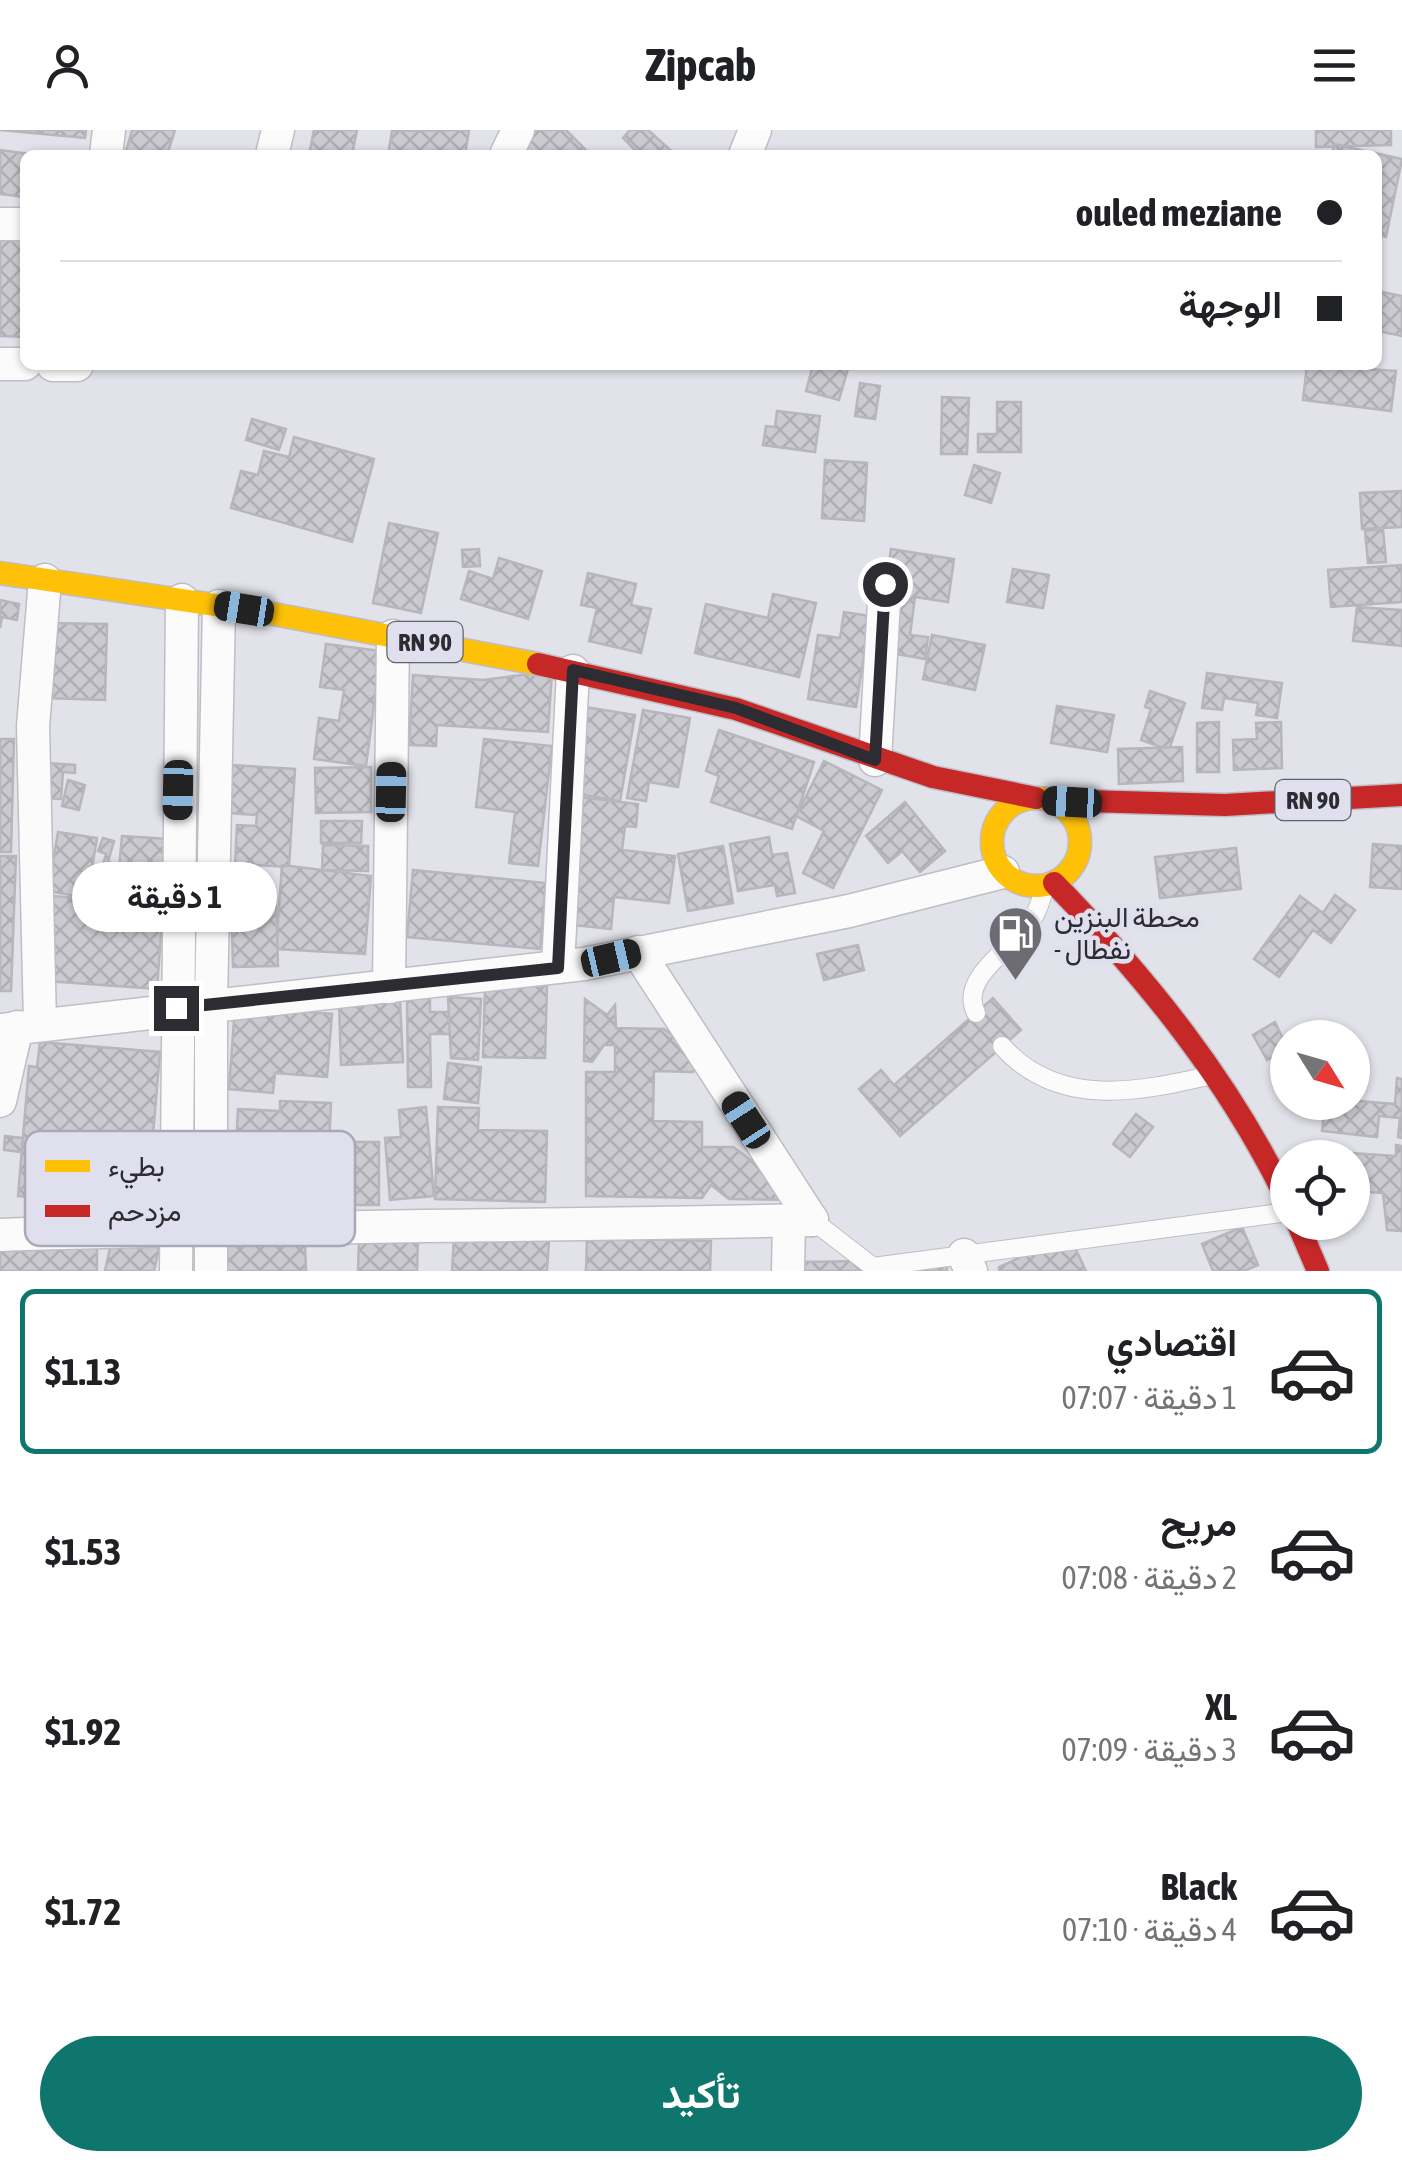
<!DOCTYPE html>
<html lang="ar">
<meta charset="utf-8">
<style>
body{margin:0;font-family:"Asap Condensed",Vazirmatn,sans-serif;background:#f2f2f2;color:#202124;direction:rtl;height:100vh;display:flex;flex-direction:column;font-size:38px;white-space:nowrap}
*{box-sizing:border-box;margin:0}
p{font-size:32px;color:#757577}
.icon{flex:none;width:55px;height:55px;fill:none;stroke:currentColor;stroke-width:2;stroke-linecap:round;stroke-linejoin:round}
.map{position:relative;height:1141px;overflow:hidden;direction:ltr}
.side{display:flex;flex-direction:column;background:#fff;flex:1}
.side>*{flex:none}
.guide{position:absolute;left:20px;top:20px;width:1362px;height:220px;border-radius:15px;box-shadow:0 2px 8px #0004;direction:rtl;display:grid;align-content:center;height:220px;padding:0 40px;background:#fff}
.needle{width:65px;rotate:127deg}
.tools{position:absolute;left:1270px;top:890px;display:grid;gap:20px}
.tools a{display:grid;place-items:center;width:100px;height:100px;border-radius:50%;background:#fff;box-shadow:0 2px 8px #0004;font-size:50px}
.end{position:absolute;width:45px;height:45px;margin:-22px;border:12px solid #2d2c32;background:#fff;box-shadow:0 0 0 5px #fff}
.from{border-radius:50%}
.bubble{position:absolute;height:70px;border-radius:35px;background:#fff;box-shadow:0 2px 8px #0004;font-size:32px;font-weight:700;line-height:70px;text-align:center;direction:rtl}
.car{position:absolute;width:30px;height:60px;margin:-30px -15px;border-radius:12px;box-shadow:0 0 8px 2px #0007;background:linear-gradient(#222 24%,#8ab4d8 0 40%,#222 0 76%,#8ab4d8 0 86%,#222 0)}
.guide b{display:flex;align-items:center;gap:35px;height:95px;font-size:38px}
.guide b+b{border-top:2px solid #e0e0e0}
.guide i{width:25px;height:25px;background:#202124}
ul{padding:18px 0 0;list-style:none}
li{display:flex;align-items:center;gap:30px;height:165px;margin:0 20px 15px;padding:0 20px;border:5px solid transparent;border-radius:15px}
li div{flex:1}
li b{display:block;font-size:38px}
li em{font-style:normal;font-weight:700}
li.selected{border-color:#0f766e}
li>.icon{width:90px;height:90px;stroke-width:1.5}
.action{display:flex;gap:20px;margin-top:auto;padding:20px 40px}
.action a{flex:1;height:115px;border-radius:60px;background:#0f766e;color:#fff;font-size:40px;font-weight:700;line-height:115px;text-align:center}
header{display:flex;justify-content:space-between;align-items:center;height:130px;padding:0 40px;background:#fff;font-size:45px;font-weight:700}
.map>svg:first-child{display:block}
</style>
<header><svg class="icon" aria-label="menu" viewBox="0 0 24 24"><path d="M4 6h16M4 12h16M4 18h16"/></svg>Zipcab<svg class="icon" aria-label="person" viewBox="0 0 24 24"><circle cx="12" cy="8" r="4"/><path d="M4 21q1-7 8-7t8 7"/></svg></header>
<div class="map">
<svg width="1402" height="1141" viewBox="0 0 1402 1141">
<defs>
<pattern id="building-cross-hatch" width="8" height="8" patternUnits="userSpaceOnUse" patternTransform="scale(2.5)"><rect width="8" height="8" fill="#cacad0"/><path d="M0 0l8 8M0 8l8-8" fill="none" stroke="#aeaeb3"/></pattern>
</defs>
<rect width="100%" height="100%" fill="#e2e2ea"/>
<g fill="url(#building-cross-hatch)" stroke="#b7b6bc" stroke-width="2.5">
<path d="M0 0H86L85 8Z"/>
<path d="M132 0H175L167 25H125Z"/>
<path d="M314 0H357L352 25H309Z"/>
<path d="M469 0 465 25H388L392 1Z"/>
<path d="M531 0H566L587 21 583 25H510Z"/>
<path d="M630 0H648L676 25H640L623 8Z"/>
<path d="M1316 0H1391V15L1316 17Z"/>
<path d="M1334 14 1402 29 1386 107 1378 105V25H1332Z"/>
<path d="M0 20 38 25H25V67L0 64Z"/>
<path d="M0 99 25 100V207L0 206Z"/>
<path d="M1378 161 1402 166V206L1378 201Z"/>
<path d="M813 235H849L839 270 806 261Z"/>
<path d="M1307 235 1396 241 1391 281 1303 270Z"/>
<path d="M860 253 880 256 875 289 855 286Z"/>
<path d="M942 267 969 268 967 324H941Z"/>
<path d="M997 272H1021V322H978V304H997Z"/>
<path d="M777 281 820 286 815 322 763 315 766 296 775 297Z"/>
<path d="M252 289 286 299 279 320 246 310Z"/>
<path d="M294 307 374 329 352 412 231 378 241 341 258 345 264 321 289 327Z"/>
<path d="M825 330 867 333 864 391 822 388Z"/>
<path d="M974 335 1000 343 991 373 965 365Z"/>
<path d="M1402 361V397L1362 399 1360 363Z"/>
<path d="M389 393 438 403 421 483 373 473Z"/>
<path d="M1383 399 1386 432 1368 433 1365 401Z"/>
<path d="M479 419 480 436 463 437 462 420Z"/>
<path d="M891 419 954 429 948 472 915 467 910 505 928 507 925 529 897 524 873 539Z"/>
<path d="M499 428 542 441 528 489 461 469 469 441 493 449Z"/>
<path d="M1402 435V472L1331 477 1328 440Z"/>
<path d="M1013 439 1049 445 1043 478 1007 472Z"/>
<path d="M588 443 636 454 631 475 651 479 641 523 589 511 597 478 581 475Z"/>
<path d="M773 464 816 473 799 547 695 523 706 474 768 488Z"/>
<path d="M0 470 19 474 17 490 2 487 0 498Z"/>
<path d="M1357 477 1402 480V516L1353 511Z"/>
<path d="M844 482 870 486 856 577 808 569 818 505 840 508Z"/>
<path d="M47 493 107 494 105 570 45 568Z"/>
<path d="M932 505 985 515 975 560 923 549Z"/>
<path d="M326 514 381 521 366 636 314 629 319 588 339 591 344 560 320 557Z"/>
<path d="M552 541 548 602 437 595 436 616 409 615 413 545 483 550Z"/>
<path d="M1207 543 1282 553 1277 588 1256 585 1258 573 1224 568 1222 580 1202 578Z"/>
<path d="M1150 561 1185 573 1169 620 1141 610 1151 579 1145 577Z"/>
<path d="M1057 576 1114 585 1107 622 1051 613Z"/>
<path d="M585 577 635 585 620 671 571 663Z"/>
<path d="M643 580 690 588 678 657 649 652 646 671 627 668Z"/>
<path d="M1219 592V642H1197V593Z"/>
<path d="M1281 592 1282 638 1234 640 1233 610 1257 609 1256 593Z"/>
<path d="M719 600 814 632 792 699 711 672 719 646 706 641Z"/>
<path d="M0 609H14L11 722H0Z"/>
<path d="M484 609 552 616 538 736 509 733 515 682 476 677Z"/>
<path d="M1182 617 1183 651 1119 654 1118 619Z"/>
<path d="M824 631 882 660 833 758 803 743 824 701 796 686Z"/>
<path d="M47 633 75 635V643L63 642 61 669 44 668Z"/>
<path d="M232 635 295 639 289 737 235 734 237 695 256 696 257 685 229 683Z"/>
<path d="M371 637V682L316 683 315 638Z"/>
<path d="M68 650 85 655 79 680 62 676Z"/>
<path d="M578 667 638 674 636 697 625 696 622 720 675 726 669 773 614 767 611 799 564 794Z"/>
<path d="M905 672 945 721 920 742 902 721 888 733 866 706Z"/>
<path d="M321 691H362L361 713H321Z"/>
<path d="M58 702 97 708 87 768 48 761Z"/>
<path d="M122 706 168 709 157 859 47 851 53 766 103 770 105 749 118 750Z"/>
<path d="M769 707 772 725 787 723 795 763 777 766 775 755 738 761 730 714Z"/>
<path d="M103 708 114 711 108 732 121 736 116 750 100 745 106 724 98 721Z"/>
<path d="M1373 714 1402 716V759L1370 757Z"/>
<path d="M323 715 368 716V741L322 740Z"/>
<path d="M723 716 733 773 688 781 678 724Z"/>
<path d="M1236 718 1241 759 1160 768 1155 727Z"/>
<path d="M0 726H16L11 861H0Z"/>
<path d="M282 735 371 746 365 824 276 819Z"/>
<path d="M413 740 546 753 540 819 407 807Z"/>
<path d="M1335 765 1355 780 1331 813 1313 800 1279 847 1254 829 1300 766 1323 783Z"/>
<path d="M276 767 278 836 233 837 231 768Z"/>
<path d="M858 815 864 840 824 850 817 824Z"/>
<path d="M485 854 547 855 545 928 483 927Z"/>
<path d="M407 867H430V882H450L451 904H430L431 957H408Z"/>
<path d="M448 867 481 869 478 930 451 928Z"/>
<path d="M993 868 1021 900 900 1006 859 959 881 940 894 955Z"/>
<path d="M585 869 607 885 615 875 616 898 664 899 703 927 693 942 654 941 653 991 702 992V1017H733L806 1070 729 1069 711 1055 702 1068 586 1066V942H615V915H604L592 932 584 931Z"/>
<path d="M400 870 403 932 341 935 339 872Z"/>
<path d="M235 876 332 884 327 947 275 943 273 963 229 959Z"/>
<path d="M1275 892 1288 919 1267 930 1253 905Z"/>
<path d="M40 912 160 922 147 1076 18 1066 29 936 37 937Z"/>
<path d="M448 933 481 937 478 973 444 969Z"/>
<path d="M1397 948 1402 949V1008L1398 1007 1400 988 1379 986 1377 1007 1322 1001 1325 974 1352 972V960L1360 961 1359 971 1395 974Z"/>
<path d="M280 971 331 973 327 1058 234 1054 238 979 280 981Z"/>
<path d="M426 977 434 1066 390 1070 385 1008 401 1007 399 980Z"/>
<path d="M438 977 479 978 478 1000 547 1001 545 1072 435 1069Z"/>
<path d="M1136 984 1153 997 1130 1027 1113 1014Z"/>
<path d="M5 1006 23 1008 21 1022 4 1020Z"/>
<rect x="353" y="1012" width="26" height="63"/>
<path d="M1396 1015 1402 1016V1101L1387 1100 1383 1063 1366 1062 1364 1081 1352 1080V1028H1322L1323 1021 1396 1026Z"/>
<path d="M1242 1097 1258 1135 1244 1141H1213L1202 1114Z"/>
<path d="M113 1104 160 1114 154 1141H105Z"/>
<path d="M1069 1105 1086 1141H999V1137Z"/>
<path d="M454 1106 549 1110 547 1141H452Z"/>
<path d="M0 1107 97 1108V1141H0Z"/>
<path d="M359 1108 418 1110 417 1141H358Z"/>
<path d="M587 1108 711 1111 710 1141H586Z"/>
<path d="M305 1114 306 1141H226V1116Z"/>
<path d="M866 1131 947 1136V1141H800V1132Z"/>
</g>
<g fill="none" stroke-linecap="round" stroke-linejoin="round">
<defs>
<g id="lane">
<path d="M976 883C958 848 1013 818 1030 793 1038 781 1042 769 1045 755"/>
<path d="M1002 916C1058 979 1139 962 1212 945"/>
<path d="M812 1090 873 1137 1288 1082"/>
</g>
<g id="street">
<path d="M106 25 109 0"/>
<path d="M272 25 278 0"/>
<path d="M506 25 518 0"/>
<path d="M745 25 755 0"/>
<path d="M0 94H25"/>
<path d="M0 234H25"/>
<path d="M53 235H77"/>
<path d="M875 630 885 454"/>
<path d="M638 822 812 1090"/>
<path d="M558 837 573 541"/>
<path d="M389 857 393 506"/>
<path d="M40 893 33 596 45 450"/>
<path d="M0 900 584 834 849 781 1003 742"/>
<path d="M0 971 17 897"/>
<path d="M0 1105C271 1096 541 1096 812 1090"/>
<path d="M964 1125 971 1141"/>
<path d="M176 1141 182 470"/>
<path d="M211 1141V873L219 476"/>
<path d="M788 1141 789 1090"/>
</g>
<g id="slow">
<path d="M0 443 268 483 538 534"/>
<circle cx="1036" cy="712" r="44"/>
</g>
<g id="jam">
<path d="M538 534 736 579 933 647 1036 668"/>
<path d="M1051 670 1225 675 1402 665"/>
<path d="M1054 753C1148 850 1229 950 1288 1072"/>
<path d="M1297 1092 1318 1141"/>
</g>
</defs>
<use href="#lane" stroke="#bebec4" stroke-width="20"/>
<use href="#street" stroke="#bebec4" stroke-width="35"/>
<use href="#slow" stroke="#bebec4" stroke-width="25"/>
<use href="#jam" stroke="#bebec4" stroke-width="25"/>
<use href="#lane" stroke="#fbfbfc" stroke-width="18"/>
<use href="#street" stroke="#fbfbfc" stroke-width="32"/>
<use href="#slow" stroke="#ffc107" stroke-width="22"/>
<use href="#jam" stroke="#c62828" stroke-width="22"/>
</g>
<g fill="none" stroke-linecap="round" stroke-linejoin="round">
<path stroke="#2d2c32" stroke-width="12" d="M176 878 558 838 573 540 736 578 875 630 885 454"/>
</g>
<defs>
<symbol id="fuel-pin" viewBox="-11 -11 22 30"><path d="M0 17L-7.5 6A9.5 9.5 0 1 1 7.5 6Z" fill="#6c6c72" stroke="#dfdfed"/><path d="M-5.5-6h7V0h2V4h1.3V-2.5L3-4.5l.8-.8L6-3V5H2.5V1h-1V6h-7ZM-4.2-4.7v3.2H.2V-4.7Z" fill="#fff"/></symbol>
</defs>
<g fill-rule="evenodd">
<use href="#fuel-pin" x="984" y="772" width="63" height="86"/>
</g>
<g text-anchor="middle" stroke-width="9" stroke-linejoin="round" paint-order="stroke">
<g fill="#dfdfed" stroke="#62626a" stroke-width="2.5">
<rect x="387.5" y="492" width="75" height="40" rx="8"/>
<rect x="1275.5" y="650" width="75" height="40" rx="8"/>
</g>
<g font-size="25" font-weight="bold" fill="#2d2c32">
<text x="425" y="521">RN 90</text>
<text x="1313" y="679">RN 90</text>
</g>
<g font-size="28" fill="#2d2c32" stroke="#dfdfed" text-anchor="start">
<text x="1054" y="797">محطة البنزين<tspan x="1054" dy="32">- نفطال</tspan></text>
</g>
</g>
<rect x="25" y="1001" width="330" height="115" rx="15" fill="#dfdfed" stroke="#aaa9b5" stroke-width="2.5"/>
<rect x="45" y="1030" width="45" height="12" fill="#ffc107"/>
<rect x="45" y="1075" width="45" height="12" fill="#c62828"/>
<g font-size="28" fill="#2d2c32">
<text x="108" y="1046">بطيء</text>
<text x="108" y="1091">مزدحم</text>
</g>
</svg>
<div class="tools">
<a><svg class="needle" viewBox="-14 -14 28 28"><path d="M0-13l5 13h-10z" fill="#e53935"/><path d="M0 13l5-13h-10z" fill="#757577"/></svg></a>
<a><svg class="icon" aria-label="locate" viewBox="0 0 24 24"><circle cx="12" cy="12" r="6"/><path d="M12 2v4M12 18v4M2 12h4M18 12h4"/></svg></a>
</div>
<i class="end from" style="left:885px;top:454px"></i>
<i class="end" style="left:176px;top:878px"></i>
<div class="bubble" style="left:72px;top:732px;width:205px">1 دقيقة</div>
<i class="car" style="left:244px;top:479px;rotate:279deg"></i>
<i class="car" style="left:178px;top:660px;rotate:181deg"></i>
<i class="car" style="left:391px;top:662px;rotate:1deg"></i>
<i class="car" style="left:1072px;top:672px;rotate:273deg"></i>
<i class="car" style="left:611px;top:828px;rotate:77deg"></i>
<i class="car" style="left:746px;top:990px;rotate:327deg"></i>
<div class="guide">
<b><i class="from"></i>ouled meziane</b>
<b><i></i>الوجهة</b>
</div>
</div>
<section class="side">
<ul>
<li class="selected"><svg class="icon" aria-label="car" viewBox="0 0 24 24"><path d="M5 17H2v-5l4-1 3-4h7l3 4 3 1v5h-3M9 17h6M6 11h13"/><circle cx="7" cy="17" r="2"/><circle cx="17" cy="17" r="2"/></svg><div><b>اقتصادي</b><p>1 دقيقة · 07:07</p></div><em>$1.13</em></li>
<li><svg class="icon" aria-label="car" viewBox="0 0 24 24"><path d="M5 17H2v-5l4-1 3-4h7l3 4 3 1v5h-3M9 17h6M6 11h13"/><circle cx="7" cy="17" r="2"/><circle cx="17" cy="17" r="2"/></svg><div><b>مريح</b><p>2 دقيقة · 07:08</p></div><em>$1.53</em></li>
<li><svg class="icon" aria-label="car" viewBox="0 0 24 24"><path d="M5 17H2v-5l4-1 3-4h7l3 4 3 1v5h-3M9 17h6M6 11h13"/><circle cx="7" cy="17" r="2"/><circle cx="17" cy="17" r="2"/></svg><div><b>XL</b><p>3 دقيقة · 07:09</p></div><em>$1.92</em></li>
<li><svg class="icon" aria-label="car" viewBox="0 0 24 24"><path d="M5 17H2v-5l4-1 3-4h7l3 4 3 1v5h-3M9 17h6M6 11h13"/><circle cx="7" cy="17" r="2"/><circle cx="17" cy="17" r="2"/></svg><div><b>Black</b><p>4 دقيقة · 07:10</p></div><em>$1.72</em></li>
</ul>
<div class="action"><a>تأكيد</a></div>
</section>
